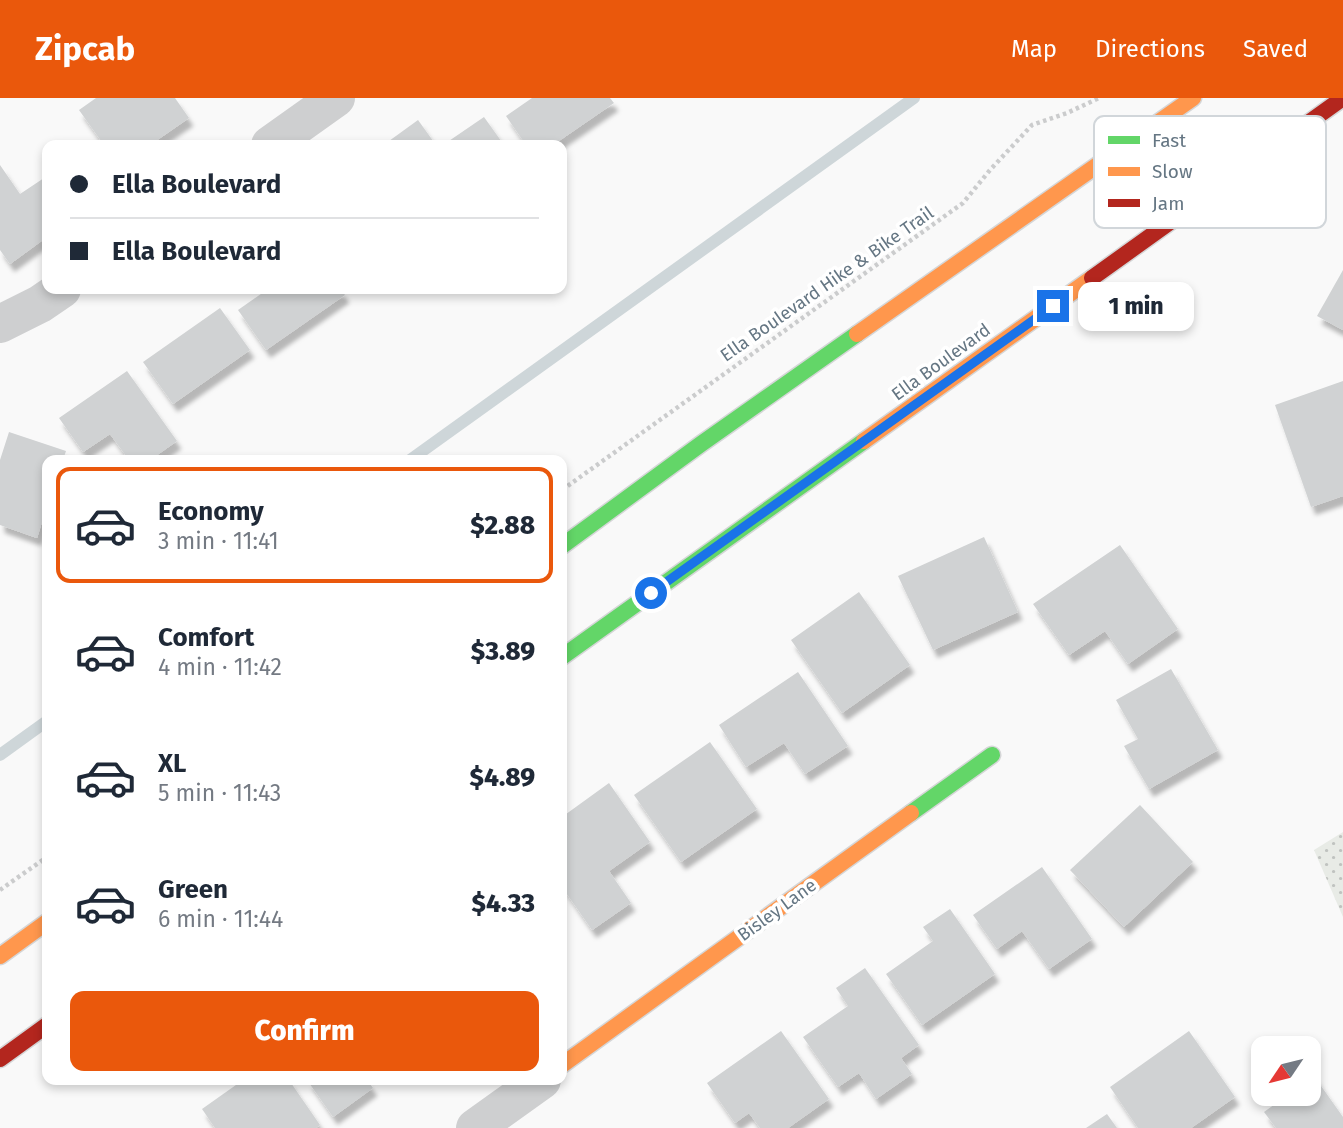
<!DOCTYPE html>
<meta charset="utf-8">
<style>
body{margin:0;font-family:"Fira Sans",sans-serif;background:#f6f6f7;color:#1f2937;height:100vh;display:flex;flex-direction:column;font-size:26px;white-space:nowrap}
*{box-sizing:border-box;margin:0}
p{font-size:23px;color:#747a83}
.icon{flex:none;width:38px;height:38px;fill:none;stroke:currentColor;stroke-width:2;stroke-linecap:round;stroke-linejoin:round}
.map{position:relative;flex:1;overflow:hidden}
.details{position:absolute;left:42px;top:357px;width:525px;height:630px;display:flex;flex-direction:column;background:#fff;border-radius:14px;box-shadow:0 4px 10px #0003}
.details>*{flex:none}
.hud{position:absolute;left:42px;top:42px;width:525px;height:154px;border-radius:14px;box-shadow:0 4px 10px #0003;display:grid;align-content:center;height:154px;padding:0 28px;background:#fff}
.needle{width:46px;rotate:235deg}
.controls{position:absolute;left:1251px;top:938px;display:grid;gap:14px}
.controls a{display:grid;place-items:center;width:70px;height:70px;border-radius:14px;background:#fff;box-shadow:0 4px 10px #0003;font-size:35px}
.end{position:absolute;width:32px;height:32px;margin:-16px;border:9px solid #1a73e8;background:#fff;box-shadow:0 0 0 4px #fff}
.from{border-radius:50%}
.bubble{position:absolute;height:49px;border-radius:14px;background:#fff;box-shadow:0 4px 10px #0003;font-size:23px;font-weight:800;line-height:49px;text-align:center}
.hud b{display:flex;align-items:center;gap:24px;height:66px;font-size:26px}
.hud b+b{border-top:2px solid #e0e1e3}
.hud i{width:18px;height:18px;background:#1f2937}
ul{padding:12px 0 0;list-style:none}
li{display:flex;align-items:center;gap:21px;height:116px;margin:0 14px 10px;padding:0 14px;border:4px solid transparent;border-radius:14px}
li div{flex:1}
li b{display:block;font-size:26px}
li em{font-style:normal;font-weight:800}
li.on{border-color:#ea580c}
li>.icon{width:63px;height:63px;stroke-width:1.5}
.button{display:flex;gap:14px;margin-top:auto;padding:14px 28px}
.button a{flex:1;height:80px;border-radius:14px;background:#ea580c;color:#fff;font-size:28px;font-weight:800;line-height:80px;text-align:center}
header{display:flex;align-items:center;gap:42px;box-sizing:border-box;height:98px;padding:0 35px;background:#ea580c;color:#fff}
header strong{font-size:33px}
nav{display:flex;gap:38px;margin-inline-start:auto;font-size:24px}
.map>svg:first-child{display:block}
</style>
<header>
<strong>Zipcab</strong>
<nav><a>Map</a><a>Directions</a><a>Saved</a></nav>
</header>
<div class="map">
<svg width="1343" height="1030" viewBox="0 0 1343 1030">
<defs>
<pattern id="grass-dots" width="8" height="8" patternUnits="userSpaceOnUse" patternTransform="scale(1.75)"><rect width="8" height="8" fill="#e8ebe6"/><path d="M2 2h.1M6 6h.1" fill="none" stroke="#c0c3c0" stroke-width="1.8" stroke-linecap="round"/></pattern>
<filter id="shadow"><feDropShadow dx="4.5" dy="8" stdDeviation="2" flood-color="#0004"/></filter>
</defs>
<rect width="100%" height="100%" fill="#f9f9f9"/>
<path fill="url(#grass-dots)" d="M1343 734V819L1314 752Z"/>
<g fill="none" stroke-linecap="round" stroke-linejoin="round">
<g stroke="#ced6d9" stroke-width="12">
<path d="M410 362 914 0"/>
<path d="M0 657 47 623"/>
</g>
</g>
<g fill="#d0d2d3" filter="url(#shadow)">
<path d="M96 0H175L189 20 150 47H104L79 12Z"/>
<path d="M532 0H610L614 5 553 47H526L506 18Z"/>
<path d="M484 19 504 47H443Z"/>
<path d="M418 22 436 47H392L389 43Z"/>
<path d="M0 67 20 96 47 78V139L10 166 0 152Z"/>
<path d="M1343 172V232L1317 218Z"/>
<path d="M268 191H341L345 197 266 252 238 212Z"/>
<path d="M220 210 250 252 173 306 143 264Z"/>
<path d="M127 273 177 343 150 362H129L110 336 83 354 59 320Z"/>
<path d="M1343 283V398L1311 409 1275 307Z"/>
<path d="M9 334 66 353 63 362H47V408L37 440 0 427V362Z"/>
<path d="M984 439 1018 514 933 552 898 478Z"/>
<path d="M1120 447 1178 531 1128 566 1105 533 1069 557 1033 506Z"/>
<path d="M859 494 910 567 842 615 791 542Z"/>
<path d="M1171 571 1218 652 1149 691 1124 648 1138 641 1116 602Z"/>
<path d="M798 574 848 648 805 676 784 645 746 669 719 627Z"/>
<path d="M710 644 757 711 681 764 634 697Z"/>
<path d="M609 685 650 744 609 773 631 805 592 832 562 789V719Z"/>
<path d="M1140 707 1193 764 1124 829 1070 772Z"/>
<path d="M1042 769 1092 841 1049 871 1022 833 997 851 973 817Z"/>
<path d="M950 811 995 876 922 927 886 876 933 843 923 829Z"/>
<path d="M865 870 919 947 901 960 912 976 876 1001 859 975 838 989 803 939 848 908 836 890Z"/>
<path d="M781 933 829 1001 788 1030H760L749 1015 735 1025 707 985Z"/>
<path d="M1189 933 1235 999 1191 1030H1138L1110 989Z"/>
<path d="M1314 978 1343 1019V1030H1276L1264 1014 1289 996H1309V982Z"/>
<path d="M243 982H289L320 1027 316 1030H215L202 1011Z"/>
<path d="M307 982H367L373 990 333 1019Z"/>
<path d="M1107 1016 1117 1030H1086Z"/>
</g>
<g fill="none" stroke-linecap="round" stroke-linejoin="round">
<defs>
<g id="fast">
<path d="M562 448 701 346 857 236"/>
<path d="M562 559 864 343"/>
<path d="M911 715 992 657"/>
</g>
<g id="slow">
<path d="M857 236 1193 0"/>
<path d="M864 343 1092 180"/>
<path d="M0 858 47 824"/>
<path d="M562 967 911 715"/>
</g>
<g id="jam">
<path d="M1092 180 1343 0"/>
<path d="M0 961 47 927"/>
</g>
</defs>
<use href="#fast" stroke="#d5d6d7" stroke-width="19"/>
<use href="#slow" stroke="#d5d6d7" stroke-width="19"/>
<use href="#jam" stroke="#d5d6d7" stroke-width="19"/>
<g stroke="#cbcccd" stroke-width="4.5" stroke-dasharray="3.5 3.5" stroke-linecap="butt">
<path d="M562 392 963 105 990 72 1032 27 1067 15 1099 0"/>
<path d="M0 792 47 759"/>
</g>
<g stroke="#cecfd0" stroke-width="38">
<path d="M270 47 336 0"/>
<path d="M0 226 40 206 62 191"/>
<path d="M475 1030 542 982"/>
</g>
<use href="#fast" stroke="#63d668" stroke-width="16"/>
<use href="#slow" stroke="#ff974d" stroke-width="16"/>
<use href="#jam" stroke="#b3261e" stroke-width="16"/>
</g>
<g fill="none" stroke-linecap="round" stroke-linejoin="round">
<path stroke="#1a73e8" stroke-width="9" d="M651 495 1053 208"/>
</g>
<g text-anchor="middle" stroke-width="7" stroke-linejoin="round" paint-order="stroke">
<g font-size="18" fill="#657683" stroke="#fff">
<text transform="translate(827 186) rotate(-35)" y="6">Ella Boulevard Hike &amp; Bike Trail</text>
<text transform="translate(941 264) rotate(-36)" y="6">Ella Boulevard</text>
<text transform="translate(777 812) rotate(-36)" y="6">Bisley Lane</text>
</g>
</g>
<rect x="1094" y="18" width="232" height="112" rx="10" fill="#fff" stroke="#d1d6da" stroke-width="2"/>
<rect x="1108" y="38" width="32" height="8" fill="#63d668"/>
<rect x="1108" y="69" width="32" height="9" fill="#ff974d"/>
<rect x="1108" y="101" width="32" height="8" fill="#b3261e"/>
<g font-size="19" fill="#657683">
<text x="1152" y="49">Fast</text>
<text x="1152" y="80">Slow</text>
<text x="1152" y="112">Jam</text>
</g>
</svg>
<div class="controls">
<a><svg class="needle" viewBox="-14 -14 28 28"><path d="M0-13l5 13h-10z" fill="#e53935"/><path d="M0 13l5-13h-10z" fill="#747a83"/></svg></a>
</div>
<i class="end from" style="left:651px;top:495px"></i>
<i class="end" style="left:1053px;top:208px"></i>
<div class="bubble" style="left:1078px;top:184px;width:116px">1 min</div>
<div class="hud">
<b><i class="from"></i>Ella Boulevard</b>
<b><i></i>Ella Boulevard</b>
</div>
<section class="details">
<ul>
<li class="on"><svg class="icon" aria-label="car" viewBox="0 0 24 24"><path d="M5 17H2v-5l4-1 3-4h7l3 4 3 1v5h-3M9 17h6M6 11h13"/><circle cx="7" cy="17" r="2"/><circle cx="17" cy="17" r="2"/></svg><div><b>Economy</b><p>3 min · 11:41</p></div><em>$2.88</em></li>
<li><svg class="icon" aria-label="car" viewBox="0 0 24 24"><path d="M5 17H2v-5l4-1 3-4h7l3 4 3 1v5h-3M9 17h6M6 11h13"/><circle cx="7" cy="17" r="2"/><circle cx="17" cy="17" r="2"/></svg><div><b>Comfort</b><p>4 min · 11:42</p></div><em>$3.89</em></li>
<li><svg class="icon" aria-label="car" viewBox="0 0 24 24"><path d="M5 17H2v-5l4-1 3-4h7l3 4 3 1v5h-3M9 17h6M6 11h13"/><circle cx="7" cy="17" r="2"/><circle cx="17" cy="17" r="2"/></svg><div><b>XL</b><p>5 min · 11:43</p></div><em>$4.89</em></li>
<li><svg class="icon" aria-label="car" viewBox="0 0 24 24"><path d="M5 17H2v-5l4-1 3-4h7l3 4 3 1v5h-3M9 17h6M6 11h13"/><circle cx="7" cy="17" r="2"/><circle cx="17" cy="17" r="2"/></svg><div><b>Green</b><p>6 min · 11:44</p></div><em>$4.33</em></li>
</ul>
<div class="button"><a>Confirm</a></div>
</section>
</div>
